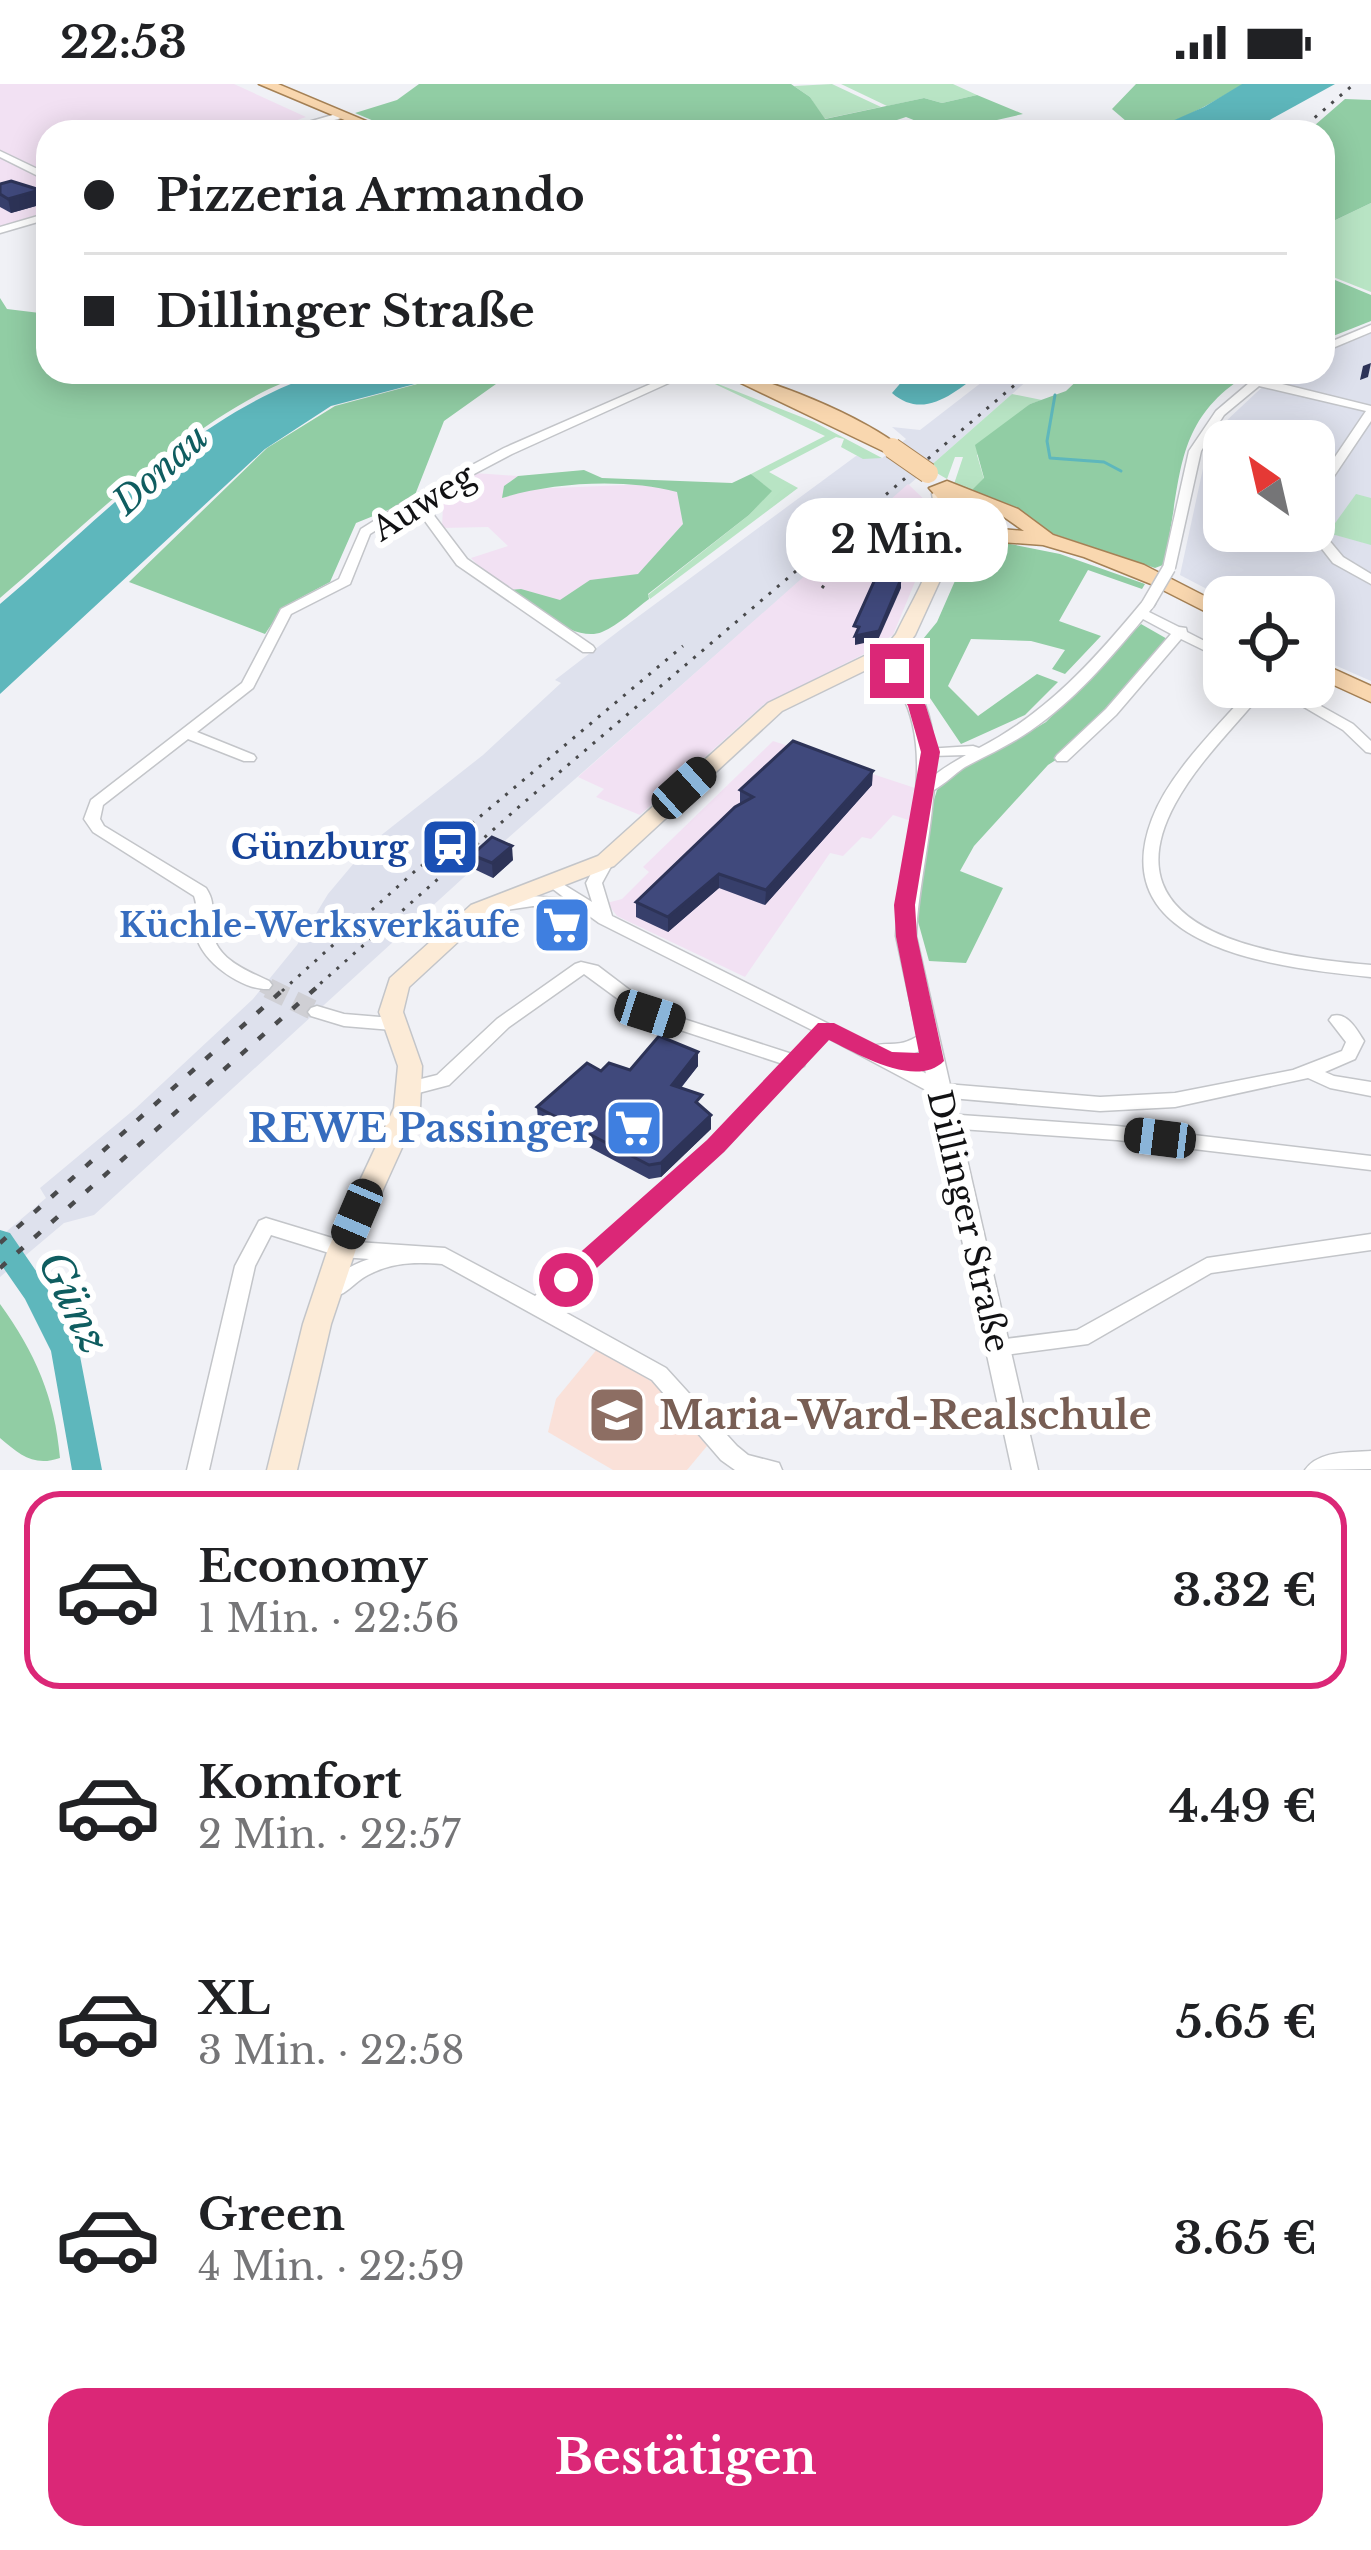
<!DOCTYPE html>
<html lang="de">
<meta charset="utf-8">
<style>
body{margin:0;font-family:"Libre Baskerville",serif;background:#f6f6f6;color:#202124;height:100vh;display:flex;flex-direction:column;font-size:45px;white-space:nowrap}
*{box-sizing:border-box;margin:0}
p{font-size:39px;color:#757577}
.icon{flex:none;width:66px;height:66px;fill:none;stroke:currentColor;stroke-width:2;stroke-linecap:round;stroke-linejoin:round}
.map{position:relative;height:1386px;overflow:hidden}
.panel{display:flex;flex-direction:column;background:#fff;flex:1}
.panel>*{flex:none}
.top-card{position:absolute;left:36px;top:36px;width:1299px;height:264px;border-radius:36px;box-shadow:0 6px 30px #0003;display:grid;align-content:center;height:264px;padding:0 48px;background:#fff}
.needle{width:78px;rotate:326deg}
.controls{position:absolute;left:1203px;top:336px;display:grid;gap:24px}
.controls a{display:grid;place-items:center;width:132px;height:132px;border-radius:24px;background:#fff;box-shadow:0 6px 30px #0003;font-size:60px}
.end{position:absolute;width:54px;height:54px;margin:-27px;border:15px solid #db2777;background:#fff;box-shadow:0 0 0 6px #fff}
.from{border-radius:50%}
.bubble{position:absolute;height:84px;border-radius:36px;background:#fff;box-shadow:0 6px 30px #0003;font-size:39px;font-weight:700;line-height:84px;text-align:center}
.car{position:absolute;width:36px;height:72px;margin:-36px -18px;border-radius:15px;box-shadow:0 0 9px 3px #0007;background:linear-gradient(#222 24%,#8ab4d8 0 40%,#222 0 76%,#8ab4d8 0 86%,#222 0)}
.top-card b{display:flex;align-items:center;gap:42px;height:114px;font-size:45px}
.top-card b+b{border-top:3px solid #e0e0e0}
.top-card i{width:30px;height:30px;background:#202124}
ul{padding:21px 0 0;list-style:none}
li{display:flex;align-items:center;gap:36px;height:198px;margin:0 24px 18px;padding:0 24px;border:6px solid transparent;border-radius:36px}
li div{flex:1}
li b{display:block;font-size:45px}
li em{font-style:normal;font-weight:700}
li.on{border-color:#db2777}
li>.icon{width:108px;height:108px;stroke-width:1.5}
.cta{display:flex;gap:24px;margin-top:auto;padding:24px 48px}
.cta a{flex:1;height:138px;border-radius:36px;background:#db2777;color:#fff;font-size:48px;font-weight:700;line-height:138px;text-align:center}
.status{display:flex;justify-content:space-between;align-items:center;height:84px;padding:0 60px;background:#fff;direction:ltr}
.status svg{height:33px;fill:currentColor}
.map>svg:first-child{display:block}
</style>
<div class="status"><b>22:53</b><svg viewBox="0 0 49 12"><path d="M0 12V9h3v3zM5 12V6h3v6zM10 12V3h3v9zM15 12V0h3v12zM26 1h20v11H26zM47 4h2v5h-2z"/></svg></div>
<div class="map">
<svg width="1371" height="1386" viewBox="0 0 1371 1386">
<rect width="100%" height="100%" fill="#f0f1f6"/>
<g fill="#dee1ed" fill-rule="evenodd">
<path d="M1371 247V597L1314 572V513L1224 514 1180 491 1210 352 1273 293 1283 288H1323V269ZM1224 357H1314V447H1224Z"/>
<path d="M995 288H1037L474 784 94 1131 64 1139 0 1193V1153L46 1114 40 1104 136 1024 253 915 297 861 328 810 370 760 483 671 561 599 555 596 620 546 856 372 882 374 906 355 892 343 920 346Z"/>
</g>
<g fill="#f2e1f3">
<path d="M0 0H234L306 33 263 48H48V127L0 143Z"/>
<path d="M474 389 518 392 504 402 503 414 529 405 650 400 678 407 683 440 596 538 499 503 471 474 508 462 488 443 442 444 443 421 436 412Z"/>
<path d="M908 400 929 420 936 447 893 551 862 571 763 621 640 731 596 713 604 705 578 693Z"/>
<path d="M773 657 924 707 917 739 893 731 871 755 862 753 843 772 830 769 745 893 617 832 607 819 622 815 649 788 643 783Z"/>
</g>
<path fill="#fae1d9" d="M598 1264 657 1301 707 1362 687 1386H613L548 1348 556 1315Z"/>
<g fill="#b8e4c4">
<path d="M832 0 881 23 824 35 810 13 794 2Z"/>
<path d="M841 0H953L977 11 942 19 924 14 887 22Z"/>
<path d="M1371 119V208L1323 189V142Z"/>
<path d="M698 292 814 338 882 374 863 375 841 363 844 355 836 353 769 388 798 404 650 515 648 511 749 431 771 407 751 390 825 352Z"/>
<path d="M1012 310 1042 316 1030 320 977 371 984 395 976 414 954 400 963 373H955L947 395 928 384Z"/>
<path d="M1356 410 1371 414V461L1328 449Z"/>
</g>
<g fill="#91cda4">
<path d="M419 0H791L810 13 825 35 924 14 942 19 977 11 1023 30 944 48 906 33 885 40 881 48H400L355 29 397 16Z"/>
<path d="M1136 0H1243C1202 25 1164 48 1115 48L1133 43 1112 25Z"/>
<path d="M1345 15 1371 16V119L1323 142V48H1307Z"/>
<path d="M1323 191 1371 211V237L1323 256Z"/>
<path d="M0 214 7 225 48 230V288H313C207 318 85 442 0 514Z"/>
<path d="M462 288H530L496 300 444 337 413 416 356 439 330 498 283 523 265 550 129 498 267 364 335 322Z"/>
<path d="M1086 288H1252C1169 336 1184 398 1163 481L1155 484 1039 445 976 414 973 405 984 394 975 361 1030 320 1066 307Z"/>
<path d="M584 386 602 394 732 399 751 390 772 407 749 431 648 510 649 515C635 525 619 541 602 548 575 559 530 522 509 506L521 505 560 516 590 496 638 490 683 440 677 408C625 394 553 398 502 414L504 402 518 392Z"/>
<path d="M1000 458 1060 470 1145 500 1142 505 1088 486 1059 537 1101 552 1065 590 1052 585 1065 566 1031 557 971 555 948 602 978 632 1037 590 1058 598 1025 631 961 660 905 577 937 538 968 467Z"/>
<path d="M1141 540 1169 556 1079 661 1048 681 974 762 960 787 1003 804 966 879 929 877 912 816 920 761 937 706 962 679 994 669 1046 638Z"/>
<path d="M0 1220C35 1268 55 1314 60 1374 34 1383 20 1371 0 1354Z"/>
</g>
<g fill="#5eb7bc">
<path d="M1242 0H1335L1248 48H1147L1204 23Z"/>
<path d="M325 288H461L331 322 265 365 0 610V520C97 438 201 324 325 288Z"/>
<path d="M910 288H982C955 308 924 337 892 309Z"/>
</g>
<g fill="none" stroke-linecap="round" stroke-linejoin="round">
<path stroke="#5eb7bc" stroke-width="3" d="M1055 311 1047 357 1050 374 1104 378 1121 387"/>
<path fill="#5eb7bc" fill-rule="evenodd" d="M0 1146 10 1149 45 1200 79 1267 102 1386H72L51 1267 25 1215 0 1179Z"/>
<path stroke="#cfcfd4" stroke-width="15" stroke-dasharray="15 8" stroke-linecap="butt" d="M263 901 274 907"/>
<path stroke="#cfcfd4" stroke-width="20" stroke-dasharray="20 9" stroke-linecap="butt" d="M268 904 317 928"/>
<defs>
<g id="minor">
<path d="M343 28 347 31 346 33 287 48 277 47Z"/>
<path d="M0 67 48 90V97L0 73Z"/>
<path d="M48 129V135L0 149V143Z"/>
<path d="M1371 241V248L1323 268V261Z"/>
<path d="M678 288H693L512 370 423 417 467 475 593 562 595 565 593 568H583L457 481 414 422 370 450 350 500 291 530 253 604 197 648 254 671 256 674 254 677H244L188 655 103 721 100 735 104 742 206 804C216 819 211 827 212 844 214 874 245 886 269 897L272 901 269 905C243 907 200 877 196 850 194 836 199 825 194 812L93 748 84 735 91 716 242 599 281 525 339 495 361 445 412 413 504 364Z"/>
<path d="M1262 288H1275L1266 296 1371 322V337L1318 416 1314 417V404L1366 327 1259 302 1224 331 1201 367 1175 484 1169 488 1164 487 1163 484 1189 367 1216 327Z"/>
<path d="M1314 442 1318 443 1343 473 1371 490V500L1333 479 1308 447H1314Z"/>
<path d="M1148 516 1155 520 1149 528 1179 543 1186 544 1187 548 1224 567V576L1181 555 1116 631 1067 677H1057L1055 674 1057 671 1106 625 1171 550 1143 535C1109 576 1074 617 1030 647 1010 661 987 671 965 683 951 692 935 711 919 710L916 707C931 692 948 681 966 671L931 672 924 668 926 665 973 662 979 664C1047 629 1095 575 1143 517Z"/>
<path d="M1252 603H1267C1236 642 1199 676 1175 720 1103 853 1283 873 1371 881V893C1283 884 1102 866 1152 735 1170 687 1219 642 1252 603Z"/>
<path d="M1270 603H1287L1353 640 1371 657V669L1366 668 1343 646Z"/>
<path d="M606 772 614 777 602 799 612 832 873 962C884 958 897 962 908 957 919 953 921 948 933 950L936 954C925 968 910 972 893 972L946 1000 1100 1013 1175 1009 1293 986 1342 967 1346 958 1329 936 1332 932C1347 927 1357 946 1364 957L1355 975 1325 988 1334 992 1371 998V1012L1330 1004 1308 994 1175 1023 1100 1027 939 1013 828 954 806 977 804 982 800 984 723 1067 552 1221 666 1284 737 1362 748 1371 779 1379 782 1386H735L721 1376 652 1296 442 1180C415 1178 393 1178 368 1191 352 1199 345 1215 327 1212L324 1206C334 1190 352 1181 369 1175L342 1173 271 1151 255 1182 209 1386H187L235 1182 259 1137 266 1134 342 1157 445 1164 535 1212 709 1057 783 980 644 934 584 890 509 943 449 1001 411 1011 405 1009 402 1004 405 999 437 991 497 935 575 880 581 878 598 882 656 926 792 970 814 947 599 839 581 826 533 822 506 826 498 821C517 808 543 813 566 815L545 799 553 794 592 818 586 799 600 773Z"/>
<path d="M317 922 344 930 392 934 398 936 401 940 398 944 392 946 344 942 311 932 308 928 311 924Z"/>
<path d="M946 1030 1117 1042 1371 1072V1086L1117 1056 946 1044 940 1042 937 1037 940 1032Z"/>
<path d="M1371 1150V1166L1211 1189 1088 1260 997 1272 990 1270 987 1264 990 1258 997 1256 1077 1246 1207 1174Z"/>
<path d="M1371 1367V1385L1305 1386C1319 1366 1348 1369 1371 1367Z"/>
</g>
<path id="tertiary" d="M878 569 884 570C893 579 903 587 911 596 960 655 918 780 916 852L1038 1386H1012L896 852C900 778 938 676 901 609 894 595 880 586 870 574Z"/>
<path id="secondary" d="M941 405 950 410 955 443 964 439 973 444 953 468 915 551 901 569 782 627 614 782 487 831 409 903 403 928 422 982 420 1024 356 1165 331 1240 297 1386H267L303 1240 328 1165 394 1024 398 982 379 928 390 894 471 821 598 772 768 619 887 561 896 550C921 498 945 470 932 410Z"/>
<g id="primary">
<path d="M259 0H278L392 48H373Z"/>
<path d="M718 288C759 288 870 336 901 364L892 370 885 368Z"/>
<path d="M947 397 1018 425 1053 451 1144 481 1224 522V537L1151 500 1084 473 1043 461 987 457 962 451 951 429 929 404ZM960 415 1004 433 1024 447 977 443Z"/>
<path d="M1314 576 1371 602V618L1314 592Z"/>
</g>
</defs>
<use href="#minor" stroke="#c3c5c9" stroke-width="3"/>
<use href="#tertiary" stroke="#c3c5c9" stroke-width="3"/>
<use href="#secondary" stroke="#c3c5c9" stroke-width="3"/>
<use href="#primary" stroke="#a58155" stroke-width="3"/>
<use href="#minor" fill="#fff" fill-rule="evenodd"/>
<use href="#tertiary" fill="#fff" fill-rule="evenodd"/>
<use href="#secondary" fill="#fcebd7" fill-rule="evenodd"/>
<use href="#primary" fill="#f9d7af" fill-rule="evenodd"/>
<g stroke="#494a4c" stroke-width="3" stroke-dasharray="3 8" stroke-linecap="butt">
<path d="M1298 48 1354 0"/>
<path d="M822 504 869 440"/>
<path d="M282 907 414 788 683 562"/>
<path d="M312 907 521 721 1030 288"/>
</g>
<g stroke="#494a4c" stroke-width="4.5" stroke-dasharray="8 15" stroke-linecap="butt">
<path d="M0 1159 285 904"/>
<path d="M0 1184 316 904"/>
</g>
<defs>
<path id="minor-bridge" d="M1148 520 1169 484"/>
<path id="primary-bridge" d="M892 364 928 389"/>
</defs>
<use href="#minor-bridge" stroke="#c3c5c9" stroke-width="15" stroke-linecap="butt"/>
<use href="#primary-bridge" stroke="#a58155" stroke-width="22" stroke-linecap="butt"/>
<use href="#minor-bridge" stroke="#fff" stroke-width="12"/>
<use href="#primary-bridge" stroke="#f9d7af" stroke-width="20"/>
</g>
<g fill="#373f6b">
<path d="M0 100 43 120 11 129 0 123Z"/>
<path d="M872 701 765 821 719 804 668 848 636 833V818L740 720V706Z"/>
<path d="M472 771 513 776 493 794 474 785Z"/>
<path d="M698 982 681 1004 711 1045 661 1093 649 1095 538 1036 537 1023 601 987Z"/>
</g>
<g fill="#2d3357">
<path d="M40 106 43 120 11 129 8 115Z"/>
<path d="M1371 279 1368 293 1360 296 1363 282Z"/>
<path d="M901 495V504L878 556 855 561V552Z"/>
<path d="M873 687 872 701 765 821 766 806Z"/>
<path d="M512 762 513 776 493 794 492 779Z"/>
<path d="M719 790V804L668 848V833Z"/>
<path d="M698 968V982L672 1014V1001Z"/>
<path d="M711 1031V1045L661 1093V1079Z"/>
</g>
<g fill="#40497c" stroke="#2d3357" stroke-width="3">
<path d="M11 97 40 106 8 115 0 110V100Z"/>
<path d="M1261 340 1286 346 1278 356 1264 353 1261 357H1247Z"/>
<path d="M877 491 901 495 879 547 855 552 859 543 854 542Z"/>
<path d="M793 657 873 687 766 806 719 790 668 833 636 818 735 723 753 713 740 706Z"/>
<path d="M492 753 512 762 492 779 472 771Z"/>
<path d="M659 952 698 968 672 1001 702 1011 696 1018 711 1031 661 1079 649 1081 537 1023 587 979 601 987 609 979 630 986Z"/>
</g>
<path fill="#db2777" d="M897 582 904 584 926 622 940 668 915 821 917 853 944 977C916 1005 858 970 829 956L724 1068 576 1203H557L553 1196 557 1189 707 1056 818 939H834L892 968 919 969 896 853 894 821 921 668 908 622 888 587Z"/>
<defs>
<symbol id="station-square" viewBox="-11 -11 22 22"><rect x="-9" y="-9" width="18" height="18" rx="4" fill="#1a4fb4" stroke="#fff"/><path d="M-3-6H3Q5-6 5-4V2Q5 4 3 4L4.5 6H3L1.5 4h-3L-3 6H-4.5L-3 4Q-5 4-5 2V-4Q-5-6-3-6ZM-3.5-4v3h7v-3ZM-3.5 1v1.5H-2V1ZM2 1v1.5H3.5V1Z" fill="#fff"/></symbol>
<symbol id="supermarket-square" viewBox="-11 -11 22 22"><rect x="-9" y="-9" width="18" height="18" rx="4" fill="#3f7fe0" stroke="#fff"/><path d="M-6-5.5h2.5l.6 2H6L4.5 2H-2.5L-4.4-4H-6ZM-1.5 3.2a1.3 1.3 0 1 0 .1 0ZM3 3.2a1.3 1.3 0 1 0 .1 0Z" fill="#fff"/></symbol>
<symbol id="school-square" viewBox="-11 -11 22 22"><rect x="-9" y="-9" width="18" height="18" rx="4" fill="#8d6e63" stroke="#fff"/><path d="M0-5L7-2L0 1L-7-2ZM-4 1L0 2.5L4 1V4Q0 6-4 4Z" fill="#fff"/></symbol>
</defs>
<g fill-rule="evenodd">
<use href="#station-square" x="417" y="730" width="66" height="66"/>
<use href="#supermarket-square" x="529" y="808" width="66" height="66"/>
<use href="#supermarket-square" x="601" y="1011" width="66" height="66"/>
<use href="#school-square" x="584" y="1298" width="66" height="66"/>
</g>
<g text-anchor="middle" stroke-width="12" stroke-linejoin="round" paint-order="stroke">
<g font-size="33" fill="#111113" stroke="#fff">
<text transform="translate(423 418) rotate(-32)" y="12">Auweg</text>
<text transform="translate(969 1137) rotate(77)" y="12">Dillinger Straße</text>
</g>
<g font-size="33" font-weight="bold" fill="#164399" stroke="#fff" text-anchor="end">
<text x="408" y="775">Günzburg</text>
</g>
<g font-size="33" font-weight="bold" fill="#366cbe" stroke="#fff" text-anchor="end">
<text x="520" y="853">Küchle-Werksverkäufe</text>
</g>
<g font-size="36" font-style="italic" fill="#0f5d60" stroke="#fff">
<text transform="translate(160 385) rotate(-42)" y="13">Donau</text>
</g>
<g font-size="39" font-weight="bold" fill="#366cbe" stroke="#fff" text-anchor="end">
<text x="592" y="1058">REWE Passinger</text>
</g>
<g font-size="39" font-weight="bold" fill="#785e54" stroke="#fff" text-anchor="start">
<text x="659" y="1345">Maria-Ward-Realschule</text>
</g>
<g font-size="42" font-style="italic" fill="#0f5d60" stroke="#fff">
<text transform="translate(74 1218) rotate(64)" y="15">Günz</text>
</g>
</g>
</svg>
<div class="controls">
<a><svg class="needle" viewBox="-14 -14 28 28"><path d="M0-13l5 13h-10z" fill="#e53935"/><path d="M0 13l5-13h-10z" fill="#757577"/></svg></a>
<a><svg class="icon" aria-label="locate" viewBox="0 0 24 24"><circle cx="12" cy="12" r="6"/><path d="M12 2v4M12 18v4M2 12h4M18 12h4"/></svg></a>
</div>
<i class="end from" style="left:566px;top:1196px"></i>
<i class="end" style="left:897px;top:587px"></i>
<div class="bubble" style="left:786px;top:414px;width:222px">2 Min.</div>
<i class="car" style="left:684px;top:704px;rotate:48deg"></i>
<i class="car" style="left:650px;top:930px;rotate:108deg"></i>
<i class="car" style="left:1160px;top:1054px;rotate:277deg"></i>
<i class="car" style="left:357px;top:1130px;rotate:203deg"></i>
<div class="top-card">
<b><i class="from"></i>Pizzeria Armando</b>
<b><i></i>Dillinger Straße</b>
</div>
</div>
<section class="panel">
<ul>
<li class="on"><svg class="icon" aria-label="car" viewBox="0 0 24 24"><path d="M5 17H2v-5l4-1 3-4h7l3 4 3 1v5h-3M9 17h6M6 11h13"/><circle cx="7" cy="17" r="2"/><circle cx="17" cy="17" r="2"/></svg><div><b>Economy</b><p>1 Min. · 22:56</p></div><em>3.32 €</em></li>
<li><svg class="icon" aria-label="car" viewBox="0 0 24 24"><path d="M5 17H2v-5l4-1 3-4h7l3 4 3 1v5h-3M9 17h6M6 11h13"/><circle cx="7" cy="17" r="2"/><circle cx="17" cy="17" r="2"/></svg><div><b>Komfort</b><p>2 Min. · 22:57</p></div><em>4.49 €</em></li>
<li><svg class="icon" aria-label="car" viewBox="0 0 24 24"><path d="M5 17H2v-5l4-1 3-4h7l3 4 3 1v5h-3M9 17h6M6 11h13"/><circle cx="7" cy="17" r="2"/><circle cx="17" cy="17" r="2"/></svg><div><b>XL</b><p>3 Min. · 22:58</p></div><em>5.65 €</em></li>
<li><svg class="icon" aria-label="car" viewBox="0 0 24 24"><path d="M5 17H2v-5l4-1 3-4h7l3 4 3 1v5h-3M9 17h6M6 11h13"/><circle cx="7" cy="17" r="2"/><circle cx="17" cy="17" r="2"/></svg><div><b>Green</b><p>4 Min. · 22:59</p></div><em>3.65 €</em></li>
</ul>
<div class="cta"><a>Bestätigen</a></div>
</section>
